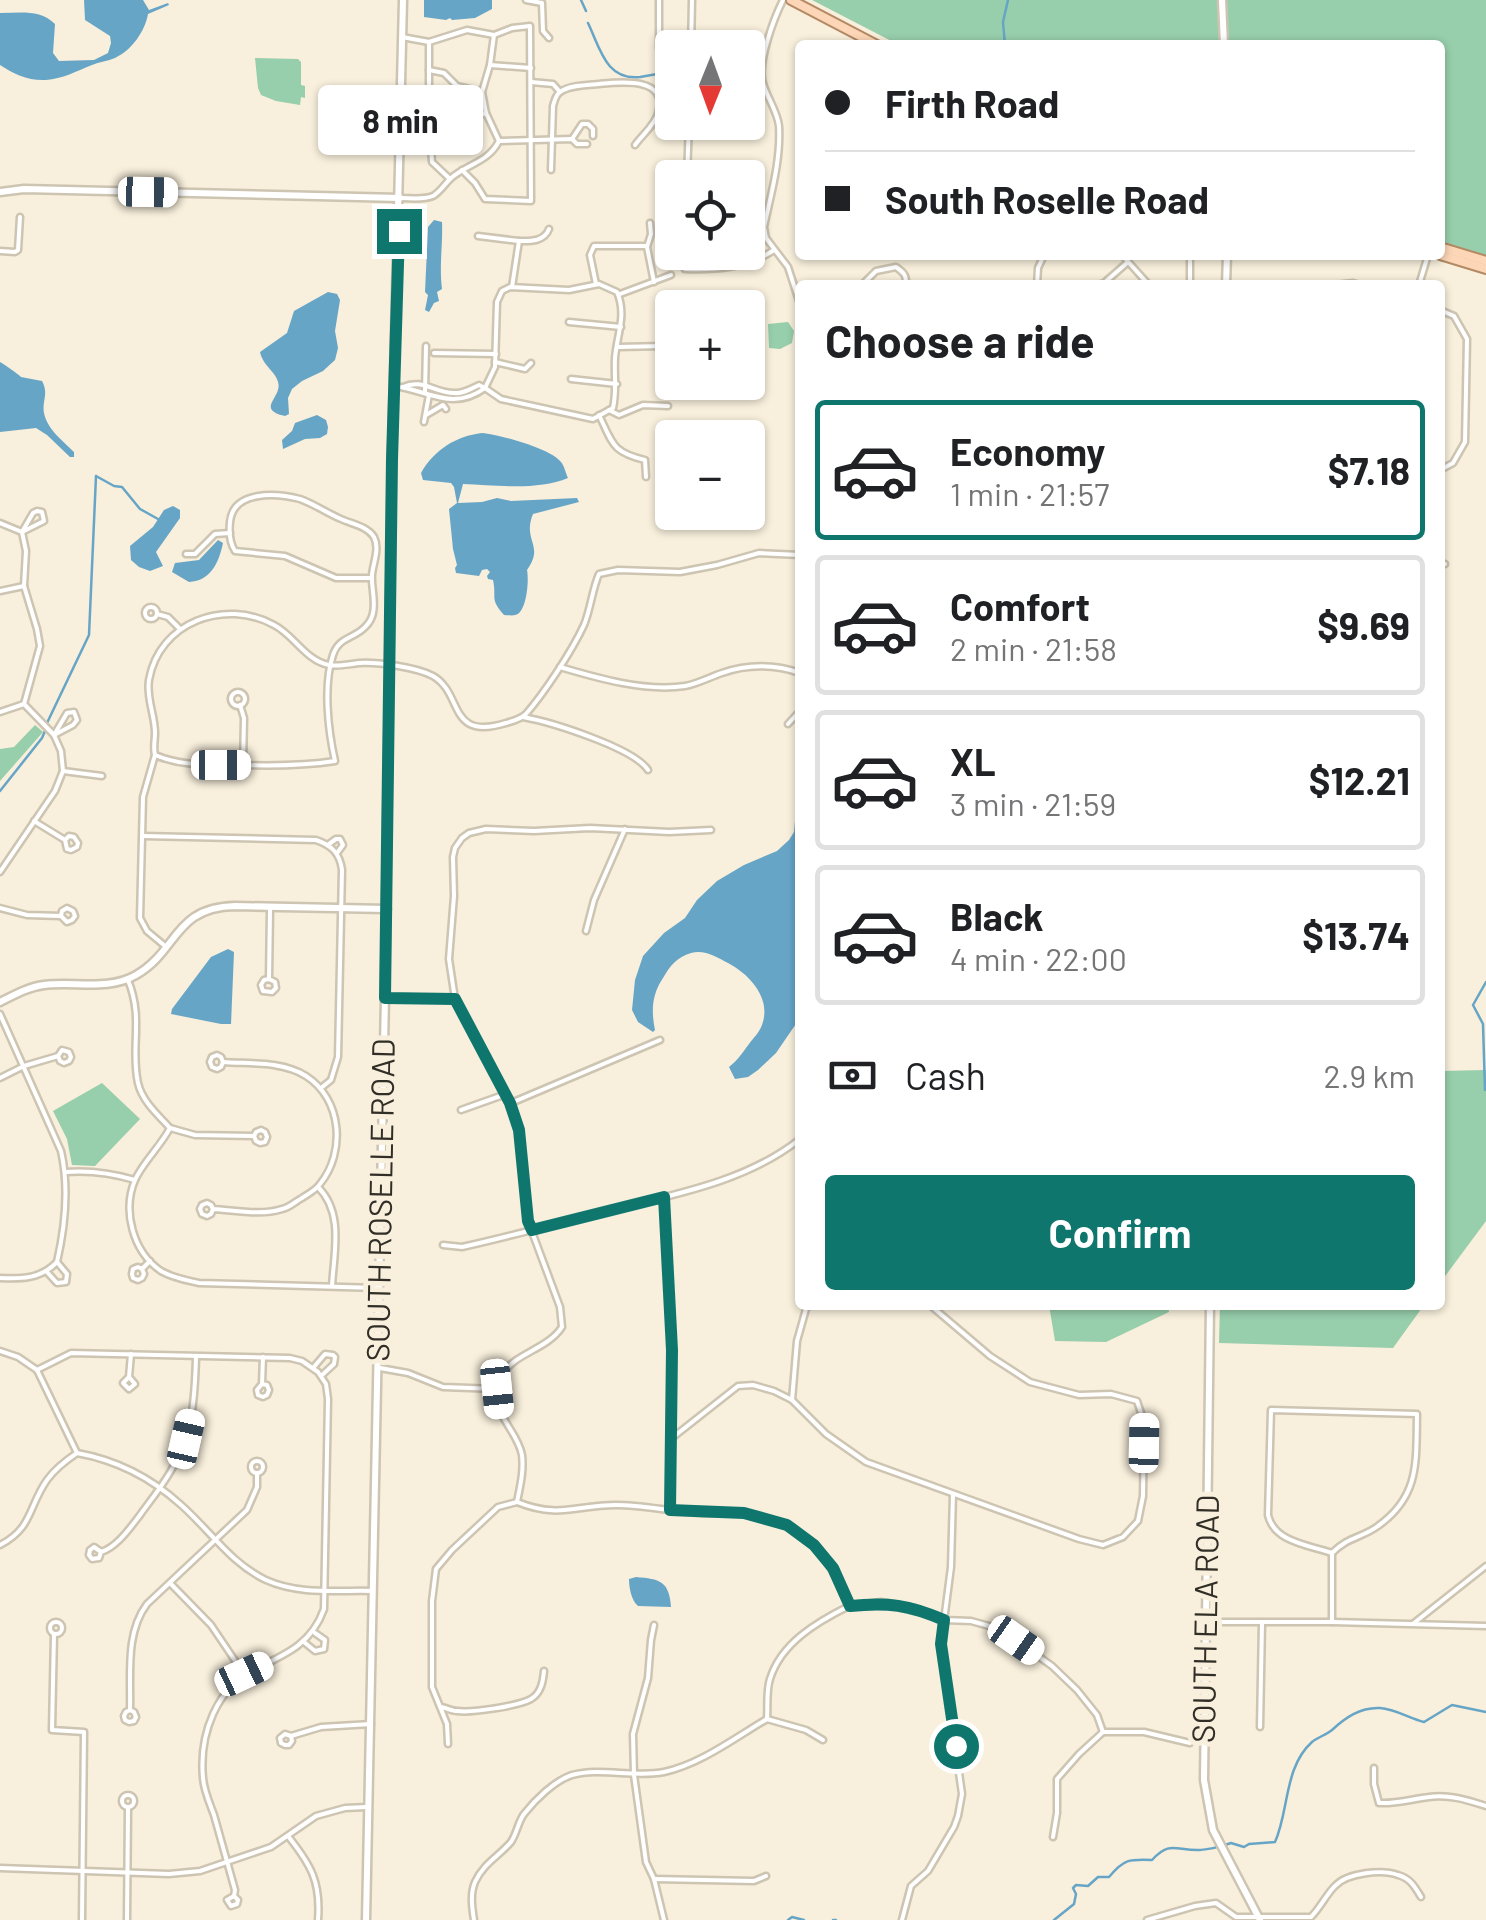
<!DOCTYPE html>
<meta charset="utf-8">
<style>
body{margin:0;font-family:Barlow,sans-serif;background:#f2f2f2;color:#202124;height:100vh;display:flex;flex-direction:column;font-size:38px;white-space:nowrap}
*{box-sizing:border-box;margin:0}
p{font-size:32px;color:#757577}
.icon{flex:none;width:55px;height:55px;fill:none;stroke:currentColor;stroke-width:2;stroke-linecap:round;stroke-linejoin:round}
.map{position:relative;flex:1;overflow:hidden}
.details{position:absolute;left:795px;top:280px;width:650px;height:1030px;display:flex;flex-direction:column;background:#fff;border-radius:10px;box-shadow:0 2px 8px #0004}
.details>*{flex:none}
.guide{position:absolute;left:795px;top:40px;width:650px;height:220px;border-radius:10px;box-shadow:0 2px 8px #0004;display:grid;align-content:center;height:220px;padding:0 30px;background:#fff}
.needle{width:65px;rotate:181deg}
.tools{position:absolute;left:655px;top:30px;display:grid;gap:20px}
.tools a{display:grid;place-items:center;width:110px;height:110px;border-radius:10px;background:#fff;box-shadow:0 2px 8px #0004;font-size:50px}
.end{position:absolute;width:45px;height:45px;margin:-22px;border:12px solid #0f766e;background:#fff;box-shadow:0 0 0 5px #fff}
.from{border-radius:50%}
.bubble{position:absolute;height:70px;border-radius:10px;background:#fff;box-shadow:0 2px 8px #0004;font-size:32px;font-weight:700;line-height:70px;text-align:center}
.car{position:absolute;width:30px;height:60px;margin:-30px -15px;border-radius:12px;box-shadow:0 0 8px 2px #0007;background:linear-gradient(#fff 24%,#345 0 40%,#fff 0 76%,#345 0 86%,#fff 0)}
.guide b{display:flex;align-items:center;gap:35px;height:95px;font-size:38px}
.guide b+b{border-top:2px solid #e0e0e0}
.guide i{width:25px;height:25px;background:#202124}
ul{padding:0;list-style:none}
li{display:flex;align-items:center;gap:30px;height:140px;margin:0 20px 15px;padding:0 10px;border:5px solid #e0e0e0;border-radius:10px}
li div{flex:1}
li b{display:block;font-size:38px}
li em{font-style:normal;font-weight:700}
li.selected{border-color:#0f766e}
li>.icon{width:90px;height:90px;stroke-width:1.5}
h2{padding:0 30px;font-size:45px;line-height:120px}
.pay{display:flex;align-items:center;gap:25px;height:110px;padding:0 30px;font-size:38px}
.pay p{margin-inline-start:auto}
.action{display:flex;gap:20px;margin-top:auto;padding:20px 30px}
.action a{flex:1;height:115px;border-radius:10px;background:#0f766e;color:#fff;font-size:40px;font-weight:700;line-height:115px;text-align:center}
.map>svg:first-child{display:block}
</style>
<div class="map">
<svg width="1486" height="1920" viewBox="0 0 1486 1920">
<rect width="100%" height="100%" fill="#f8efdc"/>
<g fill="#97ceab">
<path d="M812 0H1486V257L1440 242V45H899Z"/>
<path d="M255 58 298 59 301 62V85L305 86V98L301 97 300 105 276 101 261 95 258 88Z"/>
<path d="M788 322 794 331 792 343 780 349 769 348 768 324Z"/>
<path d="M35 725 43 732 0 781V749L14 747Z"/>
<path d="M1486 1070V1221L1440 1283V1071Z"/>
<path d="M102 1083 140 1119 95 1166 72 1165 67 1139 53 1111Z"/>
<path d="M1049 1305H1168L1169 1312 1106 1342 1055 1341Z"/>
<path d="M1220 1305H1424L1393 1348 1219 1343Z"/>
</g>
<g fill="#67a5c7">
<path d="M84 0H143L149 10 168 3 169 5 148 14C145 31 132 50 115 58 108 61 99 62 92 65 77 71 62 79 46 80 28 81 14 74 0 65V13C20 13 40 9 55 24L53 53 59 61 94 60 108 53 111 43 110 36 85 20Z"/>
<path d="M424 0H492V9L475 18 452 20 450 18 446 20 424 17Z"/>
<path d="M434 220 442 222C443 244 439 265 442 289L437 292 439 301 434 303 429 312 425 310 428 295 425 292 428 227Z"/>
<path d="M328 292 337 294 340 300 335 331 338 348 335 360 323 371 302 381 292 389 288 398 289 414 285 416C255 409 283 397 278 382 276 372 263 366 260 352L287 333 294 311Z"/>
<path d="M0 362C5 365 17 373 21 377L42 381C49 394 42 400 44 413 47 429 63 441 74 452V457H70L47 435 36 428 0 432Z"/>
<path d="M317 415 326 420 328 427 327 434 320 438 305 439 283 449 282 440 292 431 295 423Z"/>
<path d="M482 433C500 435 550 448 561 462 564 465 566 474 568 478 537 491 496 485 463 484L458 503 482 502 497 498 511 501 577 498 579 502 533 514C522 541 545 545 527 570 529 580 527 604 520 612 516 617 509 615 504 615 489 598 497 598 493 580L488 579 487 576 490 572 487 569 482 570 479 576 456 573 455 568 457 565 453 549 449 509 457 503 454 487 451 483 423 480 421 473C434 450 456 436 482 433Z"/>
<path d="M173 506 180 510V518L156 552 163 566 150 571 139 567 131 560 130 546 153 527 164 510Z"/>
<path d="M218 540 223 543C219 562 211 581 189 582L172 572 175 563 199 560Z"/>
<path d="M800 786V1018L776 1053 758 1070 748 1077 735 1079 729 1067C738 1060 742 1053 749 1044 754 1037 759 1033 762 1025 772 998 749 974 728 963 717 957 704 949 691 953 677 957 670 966 663 978 652 994 651 1011 655 1030L653 1032 638 1022 632 1010 635 980 643 956 664 933 685 918 697 900 717 881 744 865 777 851 789 840 794 832 798 788Z"/>
<path d="M228 949 234 952 231 1024H221L171 1014 172 1009 211 957Z"/>
<path d="M636 1577C660 1579 669 1581 671 1607L638 1606C631 1600 629 1587 629 1579Z"/>
</g>
<g fill="none" stroke-linecap="round" stroke-linejoin="round">
<g stroke="#67a5c7" stroke-width="2.5">
<path d="M581 0 586 11"/>
<path d="M588 23C600 48 606 81 640 77 651 75 661 73 672 72"/>
<path d="M1005 45 1003 22 1008 0"/>
<path d="M96 476 114 486 122 487 140 509 158 519"/>
<path d="M47 723 89 635 96 476"/>
<path d="M0 791 42 738 45 731"/>
<path d="M1485 1090 1483 1024 1473 1005 1486 982"/>
<path d="M1225 1845 1231 1843 1244 1847 1249 1844 1275 1842C1289 1811 1284 1767 1312 1742 1318 1737 1326 1735 1332 1730 1345 1718 1360 1707 1380 1708 1395 1709 1409 1718 1424 1722L1452 1705 1486 1712"/>
<path d="M788 1920 792 1917 804 1920"/>
<path d="M833 1920H836"/>
<path d="M1054 1920 1074 1904 1076 1894 1073 1888 1076 1885 1088 1886 1098 1877H1109C1124 1859 1129 1859 1152 1860 1170 1840 1176 1851 1200 1850 1202 1850 1215 1848 1217 1847"/>
</g>
<defs>
<g id="minor">
<path d="M526 0 542 3 543 31 549 38"/>
<path d="M659 0V48L672 49"/>
<path d="M783 0C774 18 757 63 763 83 767 98 777 110 779 126 781 160 771 194 764 227L766 238 788 267 800 304"/>
<path d="M402 37 429 42 467 30 494 35 490 65 482 92 486 113 499 141"/>
<path d="M429 42V120L432 162 450 179"/>
<path d="M691 48 692 0"/>
<path d="M490 65 531 68"/>
<path d="M429 70 444 73 457 86 482 92"/>
<path d="M531 82 553 84 560 92"/>
<path d="M429 120 467 119 486 113"/>
<path d="M572 139 582 124H588L593 129V136"/>
<path d="M499 141 572 139 577 144H587"/>
<path d="M462 170 475 183 485 199 531 201 530 26 512 28 494 35"/>
<path d="M551 170 553 106C555 100 555 96 560 92 569 85 588 85 599 84 619 82 669 76 658 113 655 125 642 135 635 145"/>
<path d="M687 178 689 122"/>
<path d="M401 198C412 198 423 200 433 196 440 192 444 185 450 179 466 164 488 163 499 141"/>
<path d="M650 223 651 234 647 247 654 282"/>
<path d="M478 236 519 241 512 287"/>
<path d="M519 241C530 241 544 242 549 229"/>
<path d="M0 251 15 252 18 250 20 217"/>
<path d="M685 252V269C717 270 747 268 774 250"/>
<path d="M1122 255 1149 285"/>
<path d="M596 284 590 255 594 246H647"/>
<path d="M599 284 617 292C627 315 617 334 615 358 614 375 617 391 613 408L593 419 501 399 485 388 495 367 497 302 502 291 510 287 569 290Z"/>
<path d="M862 285 876 271 896 267C903 272 908 276 905 285"/>
<path d="M1037 285 1038 268 1044 255"/>
<path d="M1097 285 1104 283 1128 262"/>
<path d="M1190 285V255"/>
<path d="M1335 285 1353 283 1361 285"/>
<path d="M1419 285 1428 255"/>
<path d="M620 294 671 275"/>
<path d="M1440 310 1454 316 1467 339 1465 442 1453 463 1440 470"/>
<path d="M569 322 621 327"/>
<path d="M617 347 665 346"/>
<path d="M434 353 496 354"/>
<path d="M495 362 525 369 531 363"/>
<path d="M571 379 617 384"/>
<path d="M394 386C428 390 452 412 485 388L479 385C471 389 462 394 454 393 435 393 422 378 403 387"/>
<path d="M425 393 426 346"/>
<path d="M609 410 619 415 643 405 668 406"/>
<path d="M426 415 443 405 446 409"/>
<path d="M599 415C613 444 612 452 645 460L646 477"/>
<path d="M424 422 429 395"/>
<path d="M37 511 42 512 44 521 22 532 33 513Z"/>
<path d="M0 523 22 532"/>
<path d="M22 532 26 551 24 586 37 629 40 646 24 704"/>
<path d="M186 554H195L215 534 230 533"/>
<path d="M1440 563 1445 564"/>
<path d="M0 591 24 586"/>
<circle cx="151" cy="613" r="6"/>
<path d="M157 614 168 617 180 629"/>
<path d="M560 667C597 678 645 692 685 686 697 684 710 677 722 673 747 664 775 664 800 673"/>
<path d="M1440 677V691"/>
<circle cx="238" cy="699" r="7"/>
<path d="M240 705 244 718 243 765"/>
<path d="M0 712 24 704"/>
<path d="M74 712 77 720 73 725 54 735 67 713Z"/>
<path d="M523 717C551 722 634 748 648 770"/>
<path d="M788 724 800 711"/>
<path d="M155 755C183 767 211 764 241 765 273 766 303 766 335 761 328 730 323 685 333 655 339 636 355 639 366 626 370 622 372 618 373 613 376 600 371 587 372 575 373 563 380 549 374 537 367 526 352 524 341 519 327 513 314 504 300 499 276 493 233 490 230 522 229 532 229 542 235 551L285 556 336 578H371"/>
<path d="M63 771 102 776"/>
<path d="M34 821 65 840 67 849 71 850 77 847 78 843 74 837 69 836 65 840"/>
<path d="M143 836 316 840C331 845 340 853 342 870L338 1057 331 1080 321 1088"/>
<path d="M329 844 336 839H340L343 845 337 853"/>
<path d="M0 872 55 791 63 771 61 751 54 735 24 704"/>
<path d="M0 908 27 915 61 916 67 922 72 920 75 916 73 911 67 908 62 911 61 916"/>
<path d="M586 931 594 900 625 829"/>
<path d="M165 946 147 931 140 918 143 797 155 755C153 747 155 741 155 733 155 715 146 698 149 680 159 622 225 598 274 625 294 635 306 661 329 665 338 667 349 664 359 663 378 662 416 667 433 676 464 694 447 741 506 723 513 721 521 719 526 714 545 692 572 651 584 625 591 608 592 590 599 574L618 570 680 572 717 565 759 553 800 555"/>
<path d="M269 979 264 980 261 985 263 991 272 992 276 988 275 982 269 979 270 910"/>
<path d="M128 980C144 1019 130 1047 138 1083 142 1101 158 1115 170 1128"/>
<path d="M385 997 455 999"/>
<path d="M0 1014 61 1151C69 1186 65 1227 57 1262"/>
<path d="M0 1078 24 1066 58 1056 62 1050 69 1052 71 1057 69 1061 64 1063 60 1061 58 1056"/>
<path d="M511 1103 660 1040"/>
<path d="M461 1110 506 1094"/>
<path d="M254 1136 256 1141 260 1143 265 1142 267 1137 265 1132 261 1130 256 1132 254 1136 195 1135 170 1128C160 1147 143 1162 135 1180 122 1211 133 1252 161 1271 173 1278 186 1280 199 1283L378 1288"/>
<path d="M66 1172C91 1170 111 1173 135 1180"/>
<path d="M318 1187C344 1213 334 1252 332 1286"/>
<path d="M664 1197 672 1350 670 1511"/>
<path d="M213 1209 211 1214 207 1216 202 1214 200 1209 202 1205 207 1203 211 1205 213 1209C234 1210 261 1216 282 1209 289 1208 296 1201 302 1198 308 1194 316 1190 320 1184 346 1152 342 1099 306 1076 282 1061 250 1064 223 1062L221 1057 217 1055 212 1057 210 1062 212 1067 217 1069 221 1067 223 1062"/>
<path d="M443 1245 462 1247C515 1235 567 1221 620 1208 682 1193 750 1179 800 1139"/>
<path d="M142 1269 138 1267 133 1269 132 1274 133 1278 138 1280 142 1278 144 1274 142 1269 150 1261"/>
<path d="M47 1272 57 1283 66 1282 67 1274 57 1262"/>
<path d="M0 1278C21 1279 40 1279 56 1263"/>
<path d="M0 1351 18 1357 37 1370 77 1453"/>
<path d="M313 1368 325 1354 333 1355 335 1357 334 1364 321 1376"/>
<path d="M380 1368 408 1373 443 1387 497 1389"/>
<path d="M37 1370 71 1353 290 1358 302 1361 318 1372 326 1384 328 1399 324 1609C312 1643 287 1654 257 1668 216 1687 199 1735 203 1778 204 1791 210 1804 214 1815 221 1840 228 1865 235 1890L234 1896 238 1900 237 1904 231 1906 227 1900 234 1896"/>
<path d="M129 1377 135 1384 129 1389 123 1383 129 1377 131 1354"/>
<path d="M262 1384 267 1385 269 1390 267 1395 263 1397 258 1395 257 1390 262 1384 263 1357"/>
<path d="M792 1400 797 1341 806 1309 809 1305"/>
<path d="M1271 1410 1417 1414C1416 1462 1420 1496 1378 1526 1362 1538 1349 1536 1332 1553 1308 1545 1274 1542 1268 1515Z"/>
<path d="M672 1438 738 1386 753 1385 774 1391 792 1400 826 1434 866 1462 1079 1539 1103 1545 1123 1537 1138 1521 1143 1496 1144 1422 1137 1401 1111 1394 1079 1395 1030 1382 990 1356 930 1305"/>
<circle cx="257" cy="1467" r="6"/>
<path d="M517 1502C520 1487 524 1471 522 1455 517 1427 483 1409 502 1375 514 1353 547 1350 562 1327L560 1307 528 1221 519 1130 511 1103 455 999 449 959 454 896 453 857 455 848 462 838 469 833 486 829 534 831 590 828 669 832 711 830"/>
<path d="M517 1502C560 1519 575 1505 616 1505 644 1505 672 1512 700 1513 716 1514 732 1511 747 1514 807 1525 826 1553 850 1606L881 1602 915 1608 944 1620 971 1621 1000 1629 1052 1666 1077 1690 1097 1715 1103 1732H1144L1190 1743"/>
<path d="M0 1545C33 1528 28 1507 47 1480 55 1469 65 1461 77 1453 116 1460 150 1477 180 1504 209 1529 230 1563 266 1580 299 1595 337 1590 373 1591"/>
<path d="M101 1552 94 1547 90 1550 89 1555 92 1559 99 1558 101 1552C117 1547 130 1528 140 1515 152 1498 166 1482 175 1463 193 1431 195 1393 196 1357"/>
<path d="M1332 1553V1622"/>
<path d="M170 1583 211 1625 244 1674"/>
<circle cx="56" cy="1628" r="6"/>
<path d="M1206 1622H1332L1486 1626"/>
<path d="M1414 1623 1486 1566"/>
<path d="M654 1625 651 1640 648 1678 633 1734 634 1775 646 1862 654 1879 664 1920"/>
<path d="M54 1634 52 1730 84 1732 82 1920"/>
<path d="M304 1642 315 1651 324 1649 325 1640 315 1633"/>
<path d="M441 1707C447 1708 452 1711 457 1711 472 1713 518 1706 531 1699 541 1693 543 1682 544 1671"/>
<path d="M130 1710 126 1712 124 1716 125 1720 129 1722 134 1721 136 1717 134 1712 130 1710C131 1675 125 1633 147 1604L247 1510 257 1487V1473"/>
<path d="M767 1719 806 1730 823 1740"/>
<path d="M1260 1727 1262 1623"/>
<path d="M291 1736 292 1741 289 1745H285L281 1743 280 1738 285 1734 291 1736 321 1727 371 1724"/>
<path d="M448 1744 447 1724 432 1687V1601L436 1569 452 1550 498 1507 517 1502"/>
<path d="M1374 1768V1784L1379 1803C1396 1804 1412 1799 1429 1797 1449 1794 1467 1800 1486 1806"/>
<circle cx="128" cy="1801" r="6"/>
<path d="M288 1836C311 1865 321 1882 318 1920"/>
<path d="M1053 1837 1057 1813V1779L1079 1754 1103 1732"/>
<path d="M0 1868 169 1874 200 1871 271 1847 316 1816 345 1808 367 1807"/>
<path d="M654 1879 754 1881 766 1876"/>
<path d="M127 1920 128 1808"/>
<path d="M474 1920C472 1907 470 1894 475 1882 483 1864 499 1856 511 1842 517 1833 518 1822 524 1814 535 1800 554 1781 572 1775 601 1767 634 1778 664 1772 701 1764 736 1737 767 1719 768 1706 766 1691 770 1679 781 1643 817 1622 849 1606"/>
<path d="M902 1920 911 1886 928 1871 954 1827 958 1816 962 1794 941 1644 951 1567 953 1494"/>
<path d="M1147 1920 1195 1906 1216 1903 1236 1917H1311C1321 1907 1327 1893 1336 1885 1348 1873 1382 1869 1398 1875 1410 1878 1415 1887 1421 1897"/>
</g>
<g id="secondary">
<path d="M1222 0 1224 45"/>
<path d="M0 192 24 189 400 198"/>
<path d="M1226 285 1227 255"/>
<path d="M0 1002C14 995 28 987 44 985 74 981 109 991 136 975 178 951 174 907 235 906L387 909"/>
<path d="M1210 1305 1204 1780 1213 1830 1260 1920"/>
<path d="M366 1920 385 997 392 459 403 0"/>
</g>
<g id="primary">
<path d="M791 0 877 45"/>
<path d="M1440 247 1486 261"/>
<path d="M1440 255 1486 269"/>
</g>
</defs>
<use href="#minor" stroke="#cdc4b2" stroke-width="9"/>
<use href="#secondary" stroke="#cdc4b2" stroke-width="11"/>
<use href="#primary" stroke="#b48964" stroke-width="12"/>
<use href="#minor" stroke="#fff" stroke-width="4"/>
<use href="#secondary" stroke="#fff" stroke-width="6"/>
<use href="#primary" stroke="#fcd6b6" stroke-width="8"/>
</g>
<g fill="none" stroke-linecap="round" stroke-linejoin="round">
<path stroke="#0f766e" stroke-width="12" d="M399 231 392 459 385 998 455 999 510 1103 519 1130 528 1221 532 1230 664 1197 672 1350 670 1510 744 1513 787 1525 814 1545 833 1568 850 1606C888 1602 909 1605 944 1620L941 1644 956 1746"/>
</g>
<g text-anchor="middle" stroke-width="10" stroke-linejoin="round" paint-order="stroke">
<g font-size="32" fill="#312e27" stroke="#f8efdc">
<text transform="translate(381 1200) rotate(-89)" y="11">SOUTH ROSELLE ROAD</text>
<text transform="translate(1206 1619) rotate(-89)" y="11">SOUTH ELA ROAD</text>
</g>
</g>
</svg>
<div class="tools">
<a><svg class="needle" viewBox="-14 -14 28 28"><path d="M0-13l5 13h-10z" fill="#e53935"/><path d="M0 13l5-13h-10z" fill="#757577"/></svg></a>
<a><svg class="icon" aria-label="locate" viewBox="0 0 24 24"><circle cx="12" cy="12" r="6"/><path d="M12 2v4M12 18v4M2 12h4M18 12h4"/></svg></a>
<a>+</a>
<a>−</a>
</div>
<i class="end from" style="left:956px;top:1746px"></i>
<i class="end" style="left:399px;top:231px"></i>
<div class="bubble" style="left:318px;top:85px;width:165px">8 min</div>
<i class="car" style="left:148px;top:192px;rotate:91deg"></i>
<i class="car" style="left:221px;top:765px;rotate:90deg"></i>
<i class="car" style="left:497px;top:1389px;rotate:174deg"></i>
<i class="car" style="left:186px;top:1439px;rotate:13deg"></i>
<i class="car" style="left:1144px;top:1443px;rotate:1deg"></i>
<i class="car" style="left:1016px;top:1640px;rotate:125deg"></i>
<i class="car" style="left:244px;top:1674px;rotate:65deg"></i>
<div class="guide">
<b><i class="from"></i>Firth Road</b>
<b><i></i>South Roselle Road</b>
</div>
<section class="details">
<h2>Choose a ride</h2>
<ul>
<li class="selected"><svg class="icon" aria-label="car" viewBox="0 0 24 24"><path d="M5 17H2v-5l4-1 3-4h7l3 4 3 1v5h-3M9 17h6M6 11h13"/><circle cx="7" cy="17" r="2"/><circle cx="17" cy="17" r="2"/></svg><div><b>Economy</b><p>1 min · 21:57</p></div><em>$7.18</em></li>
<li><svg class="icon" aria-label="car" viewBox="0 0 24 24"><path d="M5 17H2v-5l4-1 3-4h7l3 4 3 1v5h-3M9 17h6M6 11h13"/><circle cx="7" cy="17" r="2"/><circle cx="17" cy="17" r="2"/></svg><div><b>Comfort</b><p>2 min · 21:58</p></div><em>$9.69</em></li>
<li><svg class="icon" aria-label="car" viewBox="0 0 24 24"><path d="M5 17H2v-5l4-1 3-4h7l3 4 3 1v5h-3M9 17h6M6 11h13"/><circle cx="7" cy="17" r="2"/><circle cx="17" cy="17" r="2"/></svg><div><b>XL</b><p>3 min · 21:59</p></div><em>$12.21</em></li>
<li><svg class="icon" aria-label="car" viewBox="0 0 24 24"><path d="M5 17H2v-5l4-1 3-4h7l3 4 3 1v5h-3M9 17h6M6 11h13"/><circle cx="7" cy="17" r="2"/><circle cx="17" cy="17" r="2"/></svg><div><b>Black</b><p>4 min · 22:00</p></div><em>$13.74</em></li>
</ul>
<div class="pay"><svg class="icon" aria-label="cash" viewBox="0 0 24 24"><path d="M3 7h18v10H3z"/><circle cx="12" cy="12" r="2"/></svg>Cash<p>2.9 km</p></div>
<div class="action"><a>Confirm</a></div>
</section>
</div>
